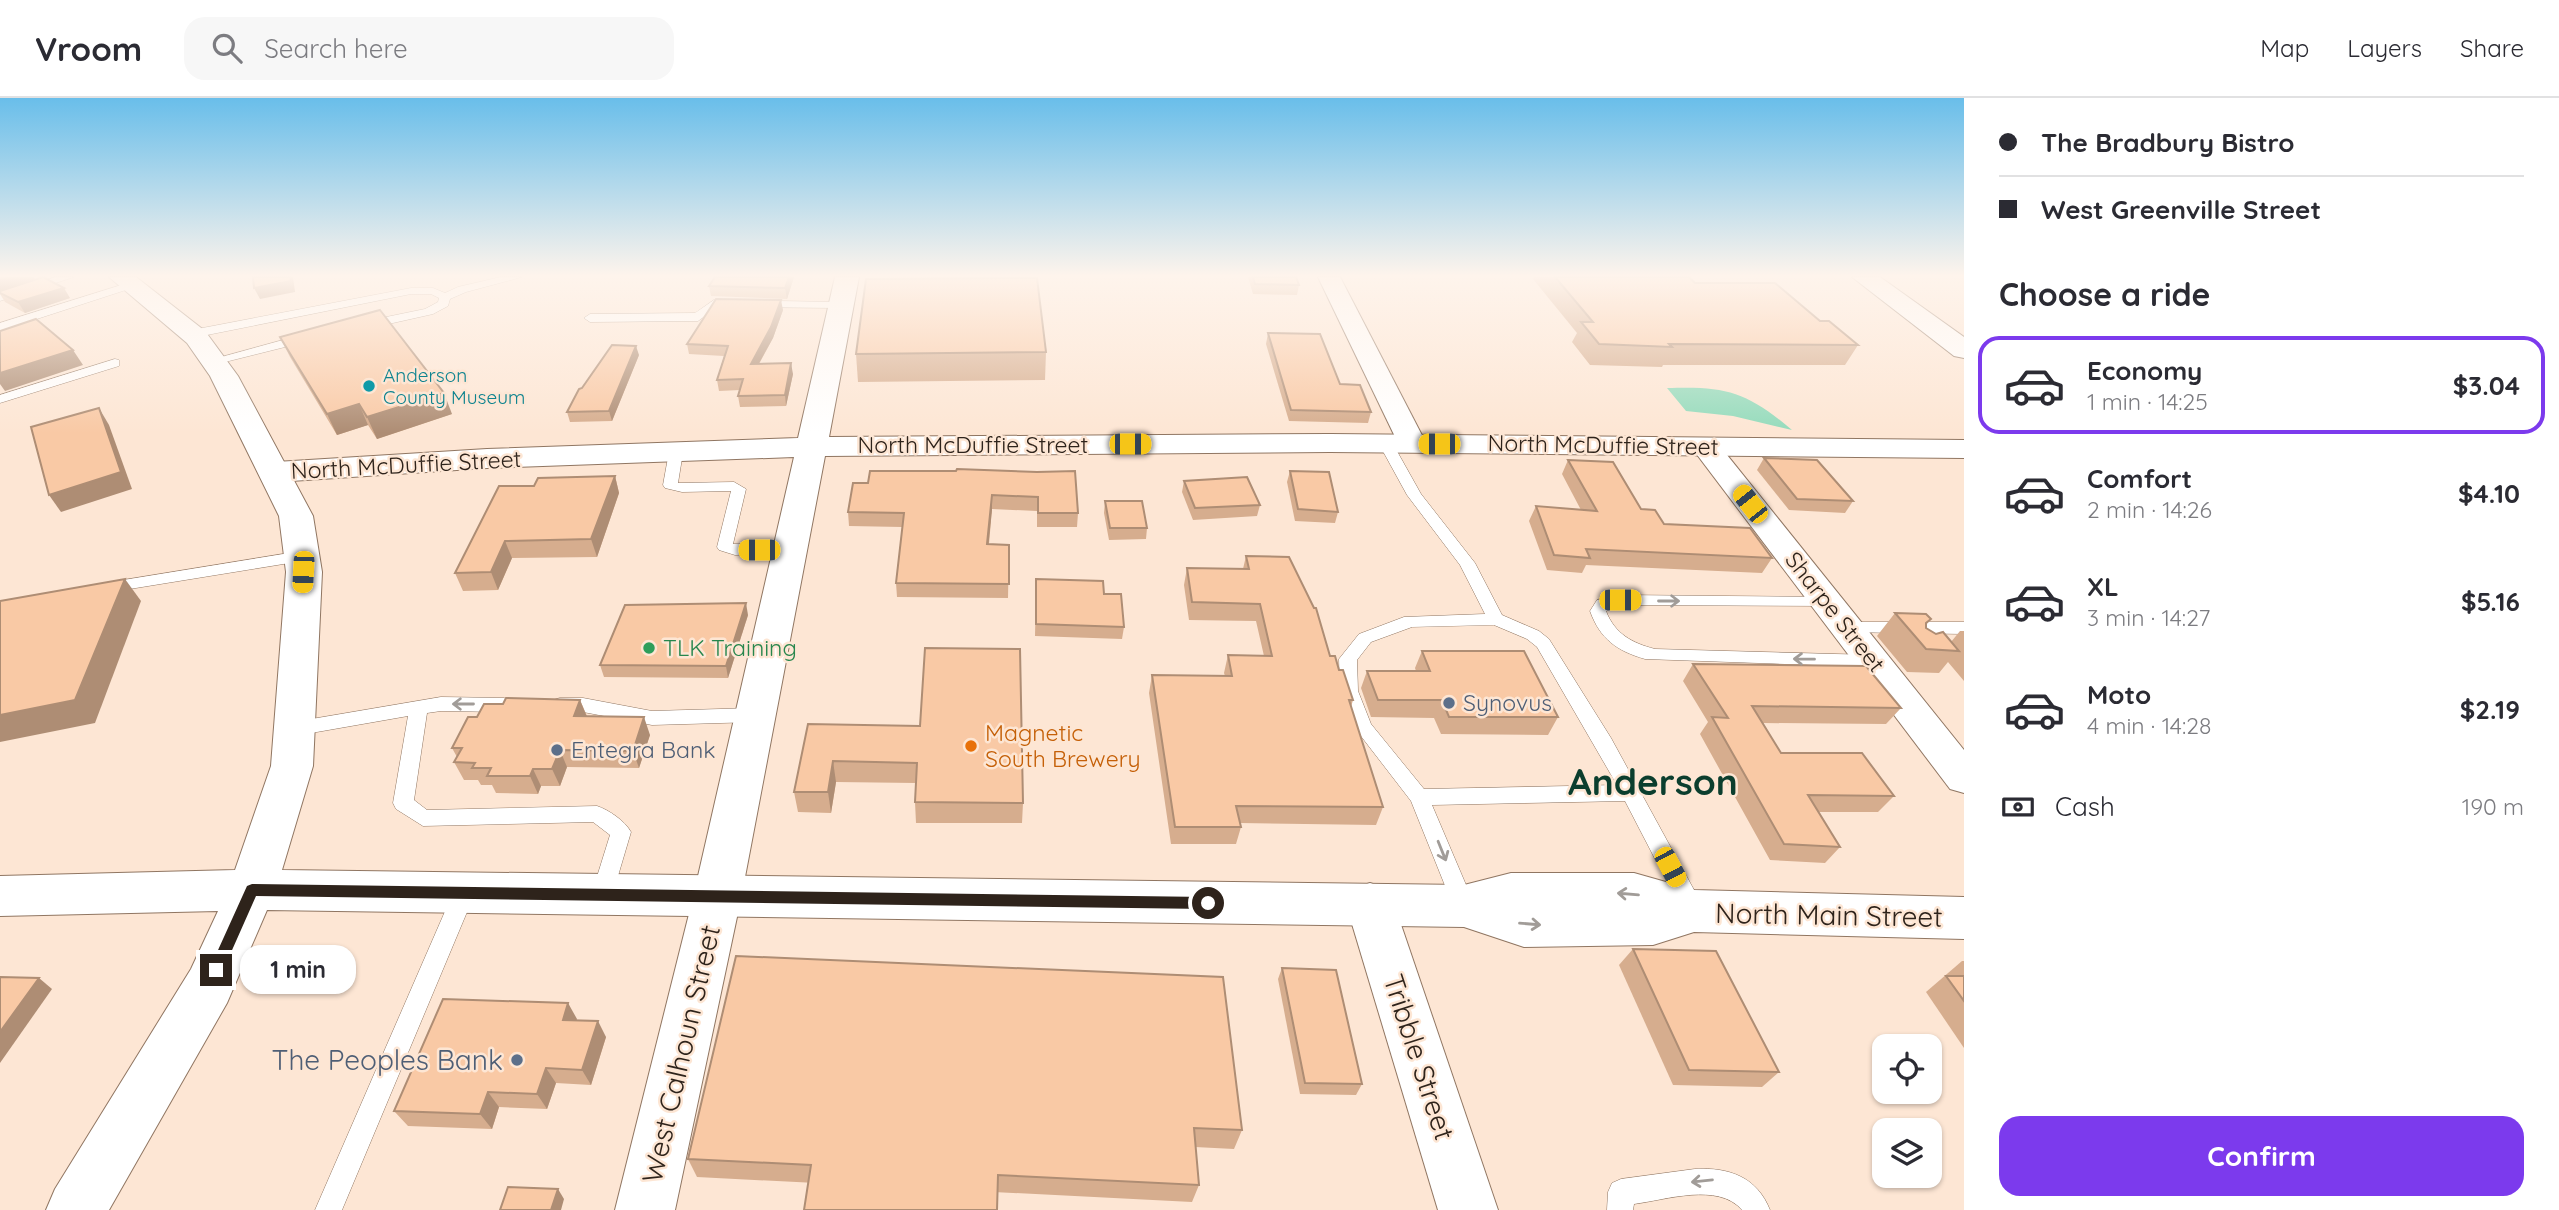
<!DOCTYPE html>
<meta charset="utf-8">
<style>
body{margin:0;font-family:Quicksand,sans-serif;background:#f7f7f7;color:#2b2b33;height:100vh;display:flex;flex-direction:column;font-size:26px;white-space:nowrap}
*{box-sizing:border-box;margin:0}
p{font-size:23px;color:#7c7c81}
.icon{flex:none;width:38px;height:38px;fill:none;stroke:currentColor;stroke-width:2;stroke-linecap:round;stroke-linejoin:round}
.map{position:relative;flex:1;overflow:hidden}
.side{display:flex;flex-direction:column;background:#fff;width:595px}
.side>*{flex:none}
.guide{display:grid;align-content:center;height:154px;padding:0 35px;background:#fff}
.controls{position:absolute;left:1872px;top:936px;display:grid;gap:14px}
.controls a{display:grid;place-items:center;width:70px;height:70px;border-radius:14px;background:#fff;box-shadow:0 2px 5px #0004;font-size:35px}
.end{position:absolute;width:32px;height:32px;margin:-16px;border:9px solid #2e231b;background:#fff;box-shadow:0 0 0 4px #fff}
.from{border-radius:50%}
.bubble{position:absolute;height:49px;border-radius:21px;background:#fff;box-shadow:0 2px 5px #0004;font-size:23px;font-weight:700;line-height:49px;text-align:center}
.car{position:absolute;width:21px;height:42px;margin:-21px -10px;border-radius:9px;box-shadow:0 0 5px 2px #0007;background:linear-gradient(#f5c518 24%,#345 0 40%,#f5c518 0 76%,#345 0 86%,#f5c518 0)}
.guide b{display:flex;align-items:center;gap:24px;height:66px;font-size:26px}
.guide b+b{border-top:2px solid #e1e1e2}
.guide i{width:18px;height:18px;background:#2b2b33}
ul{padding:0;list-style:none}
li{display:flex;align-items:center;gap:21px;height:98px;margin:0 14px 10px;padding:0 21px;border:4px solid transparent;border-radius:21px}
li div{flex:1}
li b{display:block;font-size:26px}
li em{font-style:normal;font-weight:700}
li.current{border-color:#7c3aed}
li>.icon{width:63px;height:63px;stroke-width:1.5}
h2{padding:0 35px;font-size:32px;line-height:84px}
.pay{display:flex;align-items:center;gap:18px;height:77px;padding:0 35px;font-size:26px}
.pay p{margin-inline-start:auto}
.action{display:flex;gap:14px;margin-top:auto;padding:14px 35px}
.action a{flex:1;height:80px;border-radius:21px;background:#7c3aed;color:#fff;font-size:28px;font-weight:700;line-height:80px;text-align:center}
header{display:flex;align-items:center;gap:42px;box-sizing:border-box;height:98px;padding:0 35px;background:#fff;border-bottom:2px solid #e1e1e2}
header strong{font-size:33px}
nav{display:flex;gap:38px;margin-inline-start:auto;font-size:24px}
.search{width:490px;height:63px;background:#f7f7f7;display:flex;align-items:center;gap:18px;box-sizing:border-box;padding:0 24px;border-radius:21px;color:#7c7c81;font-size:26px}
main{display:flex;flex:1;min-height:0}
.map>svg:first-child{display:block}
</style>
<header>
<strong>Vroom</strong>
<div class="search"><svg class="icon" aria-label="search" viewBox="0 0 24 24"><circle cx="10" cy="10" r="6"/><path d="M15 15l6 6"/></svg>Search here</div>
<nav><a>Map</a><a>Layers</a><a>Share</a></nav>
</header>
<main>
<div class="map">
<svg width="1964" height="1112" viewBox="0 0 1964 1112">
<rect width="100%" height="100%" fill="#fde6d4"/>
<path fill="#94dbbc" d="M1667 290C1726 288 1746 293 1792 332L1733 318 1686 313Z"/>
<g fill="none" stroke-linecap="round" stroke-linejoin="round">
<defs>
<g id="service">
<path d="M56 179H74L0 203V196Z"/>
<path d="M501 179H522L466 194 450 201 448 208 433 216 366 231 362 230V224L425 211 438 204 439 200 431 196H411L192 240 186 236 192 232 411 190H433L445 195 458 189Z"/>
<path d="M131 184 137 187 135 189 0 233V225Z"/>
<path d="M714 202 841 204 847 207 841 210 717 209 698 223 590 224 584 220 590 216 695 215Z"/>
<path d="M305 236 309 237V243L213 267 207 263Z"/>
<path d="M115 261 119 262V268L0 305V297Z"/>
<path d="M1386 342 1393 346 1421 396 1475 465 1502 517 1539 533 1549 541 1611 640 1699 801 1702 808 1699 815 1691 817 1683 815 1625 703 1432 707 1475 808 1472 815 1464 817 1456 815 1411 703 1354 629 1340 593 1339 561 1359 536 1404 519 1485 516 1460 467 1407 397 1379 346ZM1494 527 1527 541 1537 549 1617 687 1424 691 1371 626 1358 593 1357 562 1371 544 1412 529Z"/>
<path d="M676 350 683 354 678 385 734 384 746 391 733 446 789 447 797 452 795 455 735 457 719 452 717 449 731 393 682 394 665 390 663 387 669 354Z"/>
<path d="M302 453 310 458 308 462 105 495 97 490 105 485Z"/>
<path d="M1620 497 1827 499 1833 500 1835 504 1833 508 1620 507 1606 513C1615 536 1632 545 1655 551L1872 557 1881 563 1872 569 1645 561C1617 553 1600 541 1590 513L1597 502Z"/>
<path d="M1847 524H1964V536L1841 534 1838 530Z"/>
<path d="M441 599 504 600 510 602 513 607 510 612 504 614 441 613 427 615 414 702 427 712 597 708C609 712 625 723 631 734L610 805 602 807 594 805 591 798 610 737 593 724 423 728 396 711 393 705 408 618 294 638 287 636 285 631 287 626 294 624Z"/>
<path d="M560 600H583L652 613 755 610 762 612 764 617 762 622 755 624 652 627 583 614 554 612 551 607 554 602Z"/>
<path d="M464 786 472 788 475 795 342 1112H315L453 795 456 788Z"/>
<path d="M1695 1071C1729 1069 1757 1079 1770 1112H1742C1718 1084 1666 1102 1634 1106L1633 1112H1607L1608 1094 1612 1085 1621 1081Z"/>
</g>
<g id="minor">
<path d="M1318 179H1340L1426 345 1422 351 1412 353 1402 351 1398 345Z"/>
<path d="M1705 340 1715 342 1964 652V695L1950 691 1695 354 1691 348 1695 342Z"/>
</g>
<g id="tertiary">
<path d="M835 179H859L829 339 1330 336 1964 342V360L1330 354 825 358 741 800 675 1112H615L693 800 794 359 487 370 276 384 265 381 260 374 265 367 276 364 487 351 798 340Z"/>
<path d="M1852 179H1880L1964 239V260L1954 258Z"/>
<path d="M1370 785 1387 791 1394 806 1498 1112H1438L1346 806 1353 791Z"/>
</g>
<path id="primary" d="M109 179H136L205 233 238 278 313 418 322 474 313 668 282 772 1464 787 1511 775H1634L1694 792 1964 799V841L1694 834 1653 847 1524 849 1464 829 267 812 227 905 109 1112H46L55 1091 191 871 218 813 0 818V778L235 772 271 668 286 474 279 418 210 278 187 245Z"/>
</defs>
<use href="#service" stroke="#907662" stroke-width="1"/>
<use href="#minor" stroke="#907662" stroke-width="2"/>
<use href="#tertiary" stroke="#907662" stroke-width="2"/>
<use href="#primary" stroke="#907662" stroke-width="2"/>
<use href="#service" fill="#fff" fill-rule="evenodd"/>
<use href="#minor" fill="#fff" fill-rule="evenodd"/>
<use href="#tertiary" fill="#fff" fill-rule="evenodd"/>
<use href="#primary" fill="#fff" fill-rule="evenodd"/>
</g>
<g fill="#d6ad8e">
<path d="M0 179H33L35 182 70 200 25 215 5 204 0 196Z"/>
<path d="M794 179 787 201 711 198 709 188Z"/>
<path d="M1248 179H1296L1299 187 1297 197 1253 196Z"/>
<path d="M1534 179H1689L1695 185 1820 223 1858 247 1845 267H1663L1662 269 1590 267 1572 244 1577 235 1533 181Z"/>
<path d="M783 212 773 240 759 266 793 276 786 308 740 309 738 298 740 292 719 293 717 282 724 258 689 256 687 246Z"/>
<path d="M1268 235 1340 286 1371 314 1368 325 1289 323 1266 246Z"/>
<path d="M280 239 452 316 377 341 368 327 337 337 290 259Z"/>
<path d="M1046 254 1045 282 858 284 856 256Z"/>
<path d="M639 257 612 323 570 324 567 314 582 290Z"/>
<path d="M1764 360 1853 403 1845 415 1789 412 1757 372Z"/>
<path d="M1568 362 1664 426 1772 460 1762 475 1586 467 1582 475 1547 472 1529 423 1536 408 1581 412 1562 376Z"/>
<path d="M1290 373 1338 414 1335 425 1295 423 1287 384Z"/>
<path d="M1037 374 1078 415 1077 429H1037V413L992 411 989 446 1009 447 1008 500 897 499 896 485 902 429 849 428 848 414 868 385Z"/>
<path d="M615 378 619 395 597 459 512 460 498 492 463 493 455 475 534 388Z"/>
<path d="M1184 383 1260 407 1257 418 1193 422 1182 394Z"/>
<path d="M1105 403 1147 430 1146 441 1109 442 1104 415Z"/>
<path d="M1246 458 1330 558 1339 572 1353 602 1351 609 1383 709 1376 727 1240 725 1241 729 1236 746H1171L1149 595 1152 577 1225 578 1224 575 1228 557 1264 558 1256 523 1189 522 1184 487 1187 470 1243 471Z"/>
<path d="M1036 493 1104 496 1124 529 1122 541 1035 538Z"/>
<path d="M1895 515 1931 521 1926 527V530L1951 544 1960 533H1964V583L1948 564 1939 575 1907 574 1877 538Z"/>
<path d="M748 517 728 580 604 579 600 567Z"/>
<path d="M1422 553 1558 619 1548 637 1441 636 1434 620 1371 619 1361 590 1367 573H1416L1415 570Z"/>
<path d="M1693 566 1901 610 1886 626 1763 625 1781 655 1894 698 1878 714H1818L1840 749 1825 765 1770 762 1700 636 1708 624 1683 583Z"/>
<path d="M580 602 587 618 650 637 639 670 567 669 560 688H541L538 696 496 695 492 687H481L478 682H464L454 664 457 659 452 650 477 619 503 606Z"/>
<path d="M808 626 920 628 1023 705 1022 725H916L915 704 916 685 836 684 831 715 798 714 794 694Z"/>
<path d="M1633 851 1779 974 1762 989 1673 987 1619 867Z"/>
<path d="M736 858 1242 1032 1234 1051 1195 1049 1199 1087 1192 1104 697 1079 688 1061Z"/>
<path d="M1962 863H1964V950L1926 894Z"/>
<path d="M1282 870 1362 986 1356 997 1300 996 1278 881Z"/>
<path d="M568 905 576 923 606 939 591 987 556 985 547 1011 499 1009 492 1031 408 1028 394 1013Z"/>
</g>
<g fill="#ae8d74">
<path d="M7 179H33L36 182 0 193V181Z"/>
<path d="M290 179H293L295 194 260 201 254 190Z"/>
<path d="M789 179H794L787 201 785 190Z"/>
<path d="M64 190 70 200 25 215 18 204Z"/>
<path d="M781 202 783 212 773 240 753 276 751 266Z"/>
<path d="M636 248 639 257 612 323 609 313Z"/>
<path d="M73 252 83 267 5 293 0 286V275Z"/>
<path d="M791 265 793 276 786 308 785 297Z"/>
<path d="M444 295 452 316 377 341 367 319Z"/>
<path d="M359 306 368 327 337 337 327 316Z"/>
<path d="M99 310 109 327 132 391 61 414 49 397Z"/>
<path d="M615 378 619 395 597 459 591 441Z"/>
<path d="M992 397V411L987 461V446Z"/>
<path d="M505 443 512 460 498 492 491 474Z"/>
<path d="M125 481 141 503 95 625 0 644V617Z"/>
<path d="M746 505 748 517 728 580 726 568Z"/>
<path d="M580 602 587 619 574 618Z"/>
<path d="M644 619 650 637 639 670 633 653Z"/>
<path d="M560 652 567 669 560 688 552 671Z"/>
<path d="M833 663 836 684 831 715 828 694Z"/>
<path d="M533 671 541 688 538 696 530 678Z"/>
<path d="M39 880 52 891 0 965V934Z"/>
<path d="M568 905 577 921 571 938 563 922Z"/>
<path d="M598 923 606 939 591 987 582 972Z"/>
<path d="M546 970 556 985 547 1011 537 996Z"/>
<path d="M488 994 499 1009 492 1031 480 1016Z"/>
<path d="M558 1091 564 1101 561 1112H551Z"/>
</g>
<g fill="#f9c9a5" stroke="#ae8d74" stroke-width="2">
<path d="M43 179 64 190 18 204 0 195V193Z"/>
<path d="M253 179H290L291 183 254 190Z"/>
<path d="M715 179H789L785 190 709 188Z"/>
<path d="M1253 179H1296L1299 187 1255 186Z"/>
<path d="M1555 179H1689L1695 185H1775L1820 223H1829L1858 247 1669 246 1672 249 1599 246 1581 224H1593Z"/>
<path d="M1037 180 1046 254 856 256 866 181Z"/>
<path d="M716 201 781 202 771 229 751 266 791 265 785 297 738 298 743 281 717 282 728 248 687 246Z"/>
<path d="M380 212 444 295 367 319 359 306 327 316 280 239Z"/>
<path d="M36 221 73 252 0 275V233Z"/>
<path d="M1268 235 1320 236 1340 286 1360 287 1371 314 1291 312Z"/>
<path d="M612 247 636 248 609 313 567 314 579 291 582 290Z"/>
<path d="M99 310 121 374 49 397 31 329Z"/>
<path d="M1764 360 1817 362 1853 403 1797 401Z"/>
<path d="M1568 362 1613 364 1641 411 1655 412 1664 426 1750 430 1772 460 1586 451 1590 460 1554 457 1536 408 1597 413Z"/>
<path d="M957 371 1037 374 1075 373 1078 415H1038V399L992 397 987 446 1009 447V486L896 485 904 415 848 414 853 385H868L870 373H956Z"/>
<path d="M1290 373 1329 374 1338 414 1298 411Z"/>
<path d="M615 378 591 441 505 443 491 474 455 475 499 388H534L538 380Z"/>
<path d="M1247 379 1260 407 1195 410 1184 383Z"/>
<path d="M1105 403H1142L1147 430H1110Z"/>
<path d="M1246 458 1289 459 1314 510H1316L1330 558H1335L1339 572H1343L1353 602H1349L1383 709 1236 708 1241 729H1175L1152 577 1232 578 1228 557 1272 558 1260 506 1192 504 1187 470 1249 471Z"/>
<path d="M125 481 75 602 0 617V503Z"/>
<path d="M1036 481 1103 483 1104 496H1121L1124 529 1036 526Z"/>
<path d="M746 505 726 568 600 567 625 507Z"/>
<path d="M1895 515 1926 516 1931 521 1926 525V530L1936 536 1943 534 1959 553 1926 551Z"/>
<path d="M925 550 1020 551 1023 705 915 704 917 665 833 663 828 694H794L808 626 920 628Z"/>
<path d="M1422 553H1524L1558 619H1449L1442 602H1378L1367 573H1430Z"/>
<path d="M1693 566 1866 568 1901 610 1752 608 1781 655H1862L1894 698 1808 697 1840 749 1784 746 1712 619 1728 620Z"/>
<path d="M506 600 580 602 574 618 644 619 633 653 560 652 552 671H533L530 678H487L491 670H472L475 665 454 664 462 650H452L468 619H477L484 606H503Z"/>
<path d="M1633 851 1716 853 1779 974 1689 972Z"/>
<path d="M736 858 1223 879 1242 1032 1194 1030 1199 1087 998 1077 997 1112H804L811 1067 688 1061Z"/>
<path d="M1282 870 1336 872 1362 986 1305 985Z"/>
<path d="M1946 878H1964V903Z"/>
<path d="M0 879 39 880 0 934Z"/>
<path d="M443 901 568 905 563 922 598 923 582 972 546 970 537 996 488 994 480 1016 394 1013Z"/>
<path d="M508 1089 558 1091 551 1112H500Z"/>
</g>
<defs><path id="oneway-shaft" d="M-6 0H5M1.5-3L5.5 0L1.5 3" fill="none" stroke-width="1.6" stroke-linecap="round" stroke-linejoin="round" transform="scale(1.75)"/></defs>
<g stroke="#a19c98">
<use href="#oneway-shaft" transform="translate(1669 503)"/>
<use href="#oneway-shaft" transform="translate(1804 561) rotate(-179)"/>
<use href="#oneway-shaft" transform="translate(463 606) rotate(-180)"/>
<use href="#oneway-shaft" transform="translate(1442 753) rotate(68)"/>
<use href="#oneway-shaft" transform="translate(1628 796) rotate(-175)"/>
<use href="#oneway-shaft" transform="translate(1530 826) rotate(5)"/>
<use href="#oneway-shaft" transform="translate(1702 1083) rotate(174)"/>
</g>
<linearGradient id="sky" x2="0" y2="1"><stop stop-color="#69beea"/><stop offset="0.53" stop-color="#fef4ec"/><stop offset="1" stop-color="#fef4ec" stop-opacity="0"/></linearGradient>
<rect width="1964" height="335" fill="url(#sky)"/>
<path fill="#2e231b" d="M252 786 1208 799 1215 805 1208 811 256 798 221 877H211L209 872 247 788Z"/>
<circle fill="#0f9aa8" stroke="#fde6d4" stroke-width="2.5" cx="369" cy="288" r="7"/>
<circle fill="#2e9e5b" stroke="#fde6d4" stroke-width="2.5" cx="649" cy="550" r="7"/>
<g fill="#5c6f8a" stroke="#fde6d4" stroke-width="2.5">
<circle cx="1449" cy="605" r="7"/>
<circle cx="557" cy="652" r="7"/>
<circle cx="517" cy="962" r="7"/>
</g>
<circle fill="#e8710a" stroke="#fde6d4" stroke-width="2.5" cx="971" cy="648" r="7"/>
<g text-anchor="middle" stroke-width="5" stroke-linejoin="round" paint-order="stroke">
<g font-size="19" fill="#0d838f" stroke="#fde6d4" text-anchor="start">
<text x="383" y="284">Anderson<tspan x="383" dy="22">County Museum</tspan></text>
</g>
<g font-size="23" fill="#2e231b" stroke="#fde6d4">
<text x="973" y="355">North McDuffie Street</text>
<text transform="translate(1603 347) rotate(1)" y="8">North McDuffie Street</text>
<text transform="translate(406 367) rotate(-3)" y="8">North McDuffie Street</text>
<text transform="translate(1835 514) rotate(52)" y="8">Sharpe Street</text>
</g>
<g font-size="23" fill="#27864d" stroke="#fde6d4" text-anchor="start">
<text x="663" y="558">TLK Training</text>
</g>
<g font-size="23" fill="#4e5e75" stroke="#fde6d4" text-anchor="start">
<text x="1463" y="613">Synovus</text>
<text x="571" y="660">Entegra Bank</text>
</g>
<g font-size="23" fill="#c56008" stroke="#fde6d4" text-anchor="start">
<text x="985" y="643">Magnetic<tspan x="985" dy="26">South Brewery</tspan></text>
</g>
<g font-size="28" fill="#2e231b" stroke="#fde6d4">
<text transform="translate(1829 817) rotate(1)" y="10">North Main Street</text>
<text transform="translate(681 956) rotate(-77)" y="10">West Calhoun Street</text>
<text transform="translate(1419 959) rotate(72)" y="10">Tribble Street</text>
</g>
<g font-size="28" fill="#4e5e75" stroke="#fde6d4" text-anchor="end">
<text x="503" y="972">The Peoples Bank</text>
</g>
<g font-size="37" font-weight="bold" fill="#0b3e2e" stroke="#fde6d4">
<text x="1653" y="697">Anderson</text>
</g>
</g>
</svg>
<div class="controls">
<a><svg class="icon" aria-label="locate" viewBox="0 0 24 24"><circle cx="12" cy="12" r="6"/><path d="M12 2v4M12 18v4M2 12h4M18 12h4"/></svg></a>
<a><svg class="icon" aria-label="layers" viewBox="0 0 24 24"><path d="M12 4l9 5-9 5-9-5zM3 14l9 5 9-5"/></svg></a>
</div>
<i class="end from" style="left:1208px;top:805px"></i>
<i class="end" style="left:216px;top:872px"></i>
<div class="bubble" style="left:240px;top:847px;width:116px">1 min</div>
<i class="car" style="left:1130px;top:346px;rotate:90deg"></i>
<i class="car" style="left:1439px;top:346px;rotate:270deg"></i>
<i class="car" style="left:1750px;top:406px;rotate:322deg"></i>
<i class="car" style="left:759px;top:452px;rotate:270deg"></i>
<i class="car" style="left:303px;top:474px;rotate:183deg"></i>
<i class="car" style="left:1620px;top:502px;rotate:90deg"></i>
<i class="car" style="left:1670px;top:769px;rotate:152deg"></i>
</div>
<section class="side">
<div class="guide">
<b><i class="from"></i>The Bradbury Bistro</b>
<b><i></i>West Greenville Street</b>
</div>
<h2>Choose a ride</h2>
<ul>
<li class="current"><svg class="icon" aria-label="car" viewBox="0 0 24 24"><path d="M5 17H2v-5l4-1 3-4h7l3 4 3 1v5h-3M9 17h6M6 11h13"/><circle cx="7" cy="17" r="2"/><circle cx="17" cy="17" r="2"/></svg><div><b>Economy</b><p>1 min · 14:25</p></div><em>$3.04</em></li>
<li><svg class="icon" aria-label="car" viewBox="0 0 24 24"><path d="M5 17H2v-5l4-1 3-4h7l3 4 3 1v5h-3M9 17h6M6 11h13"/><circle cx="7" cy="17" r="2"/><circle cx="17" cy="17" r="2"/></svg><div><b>Comfort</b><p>2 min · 14:26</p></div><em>$4.10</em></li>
<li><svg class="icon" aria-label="car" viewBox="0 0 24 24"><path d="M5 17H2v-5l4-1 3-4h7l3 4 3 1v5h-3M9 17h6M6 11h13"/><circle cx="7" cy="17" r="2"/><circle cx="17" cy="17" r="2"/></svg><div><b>XL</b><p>3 min · 14:27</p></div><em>$5.16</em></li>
<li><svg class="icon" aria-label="car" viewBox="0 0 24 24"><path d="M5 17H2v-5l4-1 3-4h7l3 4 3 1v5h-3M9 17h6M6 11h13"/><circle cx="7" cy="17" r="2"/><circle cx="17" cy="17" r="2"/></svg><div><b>Moto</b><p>4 min · 14:28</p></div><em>$2.19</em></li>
</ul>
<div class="pay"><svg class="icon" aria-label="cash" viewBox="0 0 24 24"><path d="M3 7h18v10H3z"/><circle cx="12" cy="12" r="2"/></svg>Cash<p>190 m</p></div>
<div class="action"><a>Confirm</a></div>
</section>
</main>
